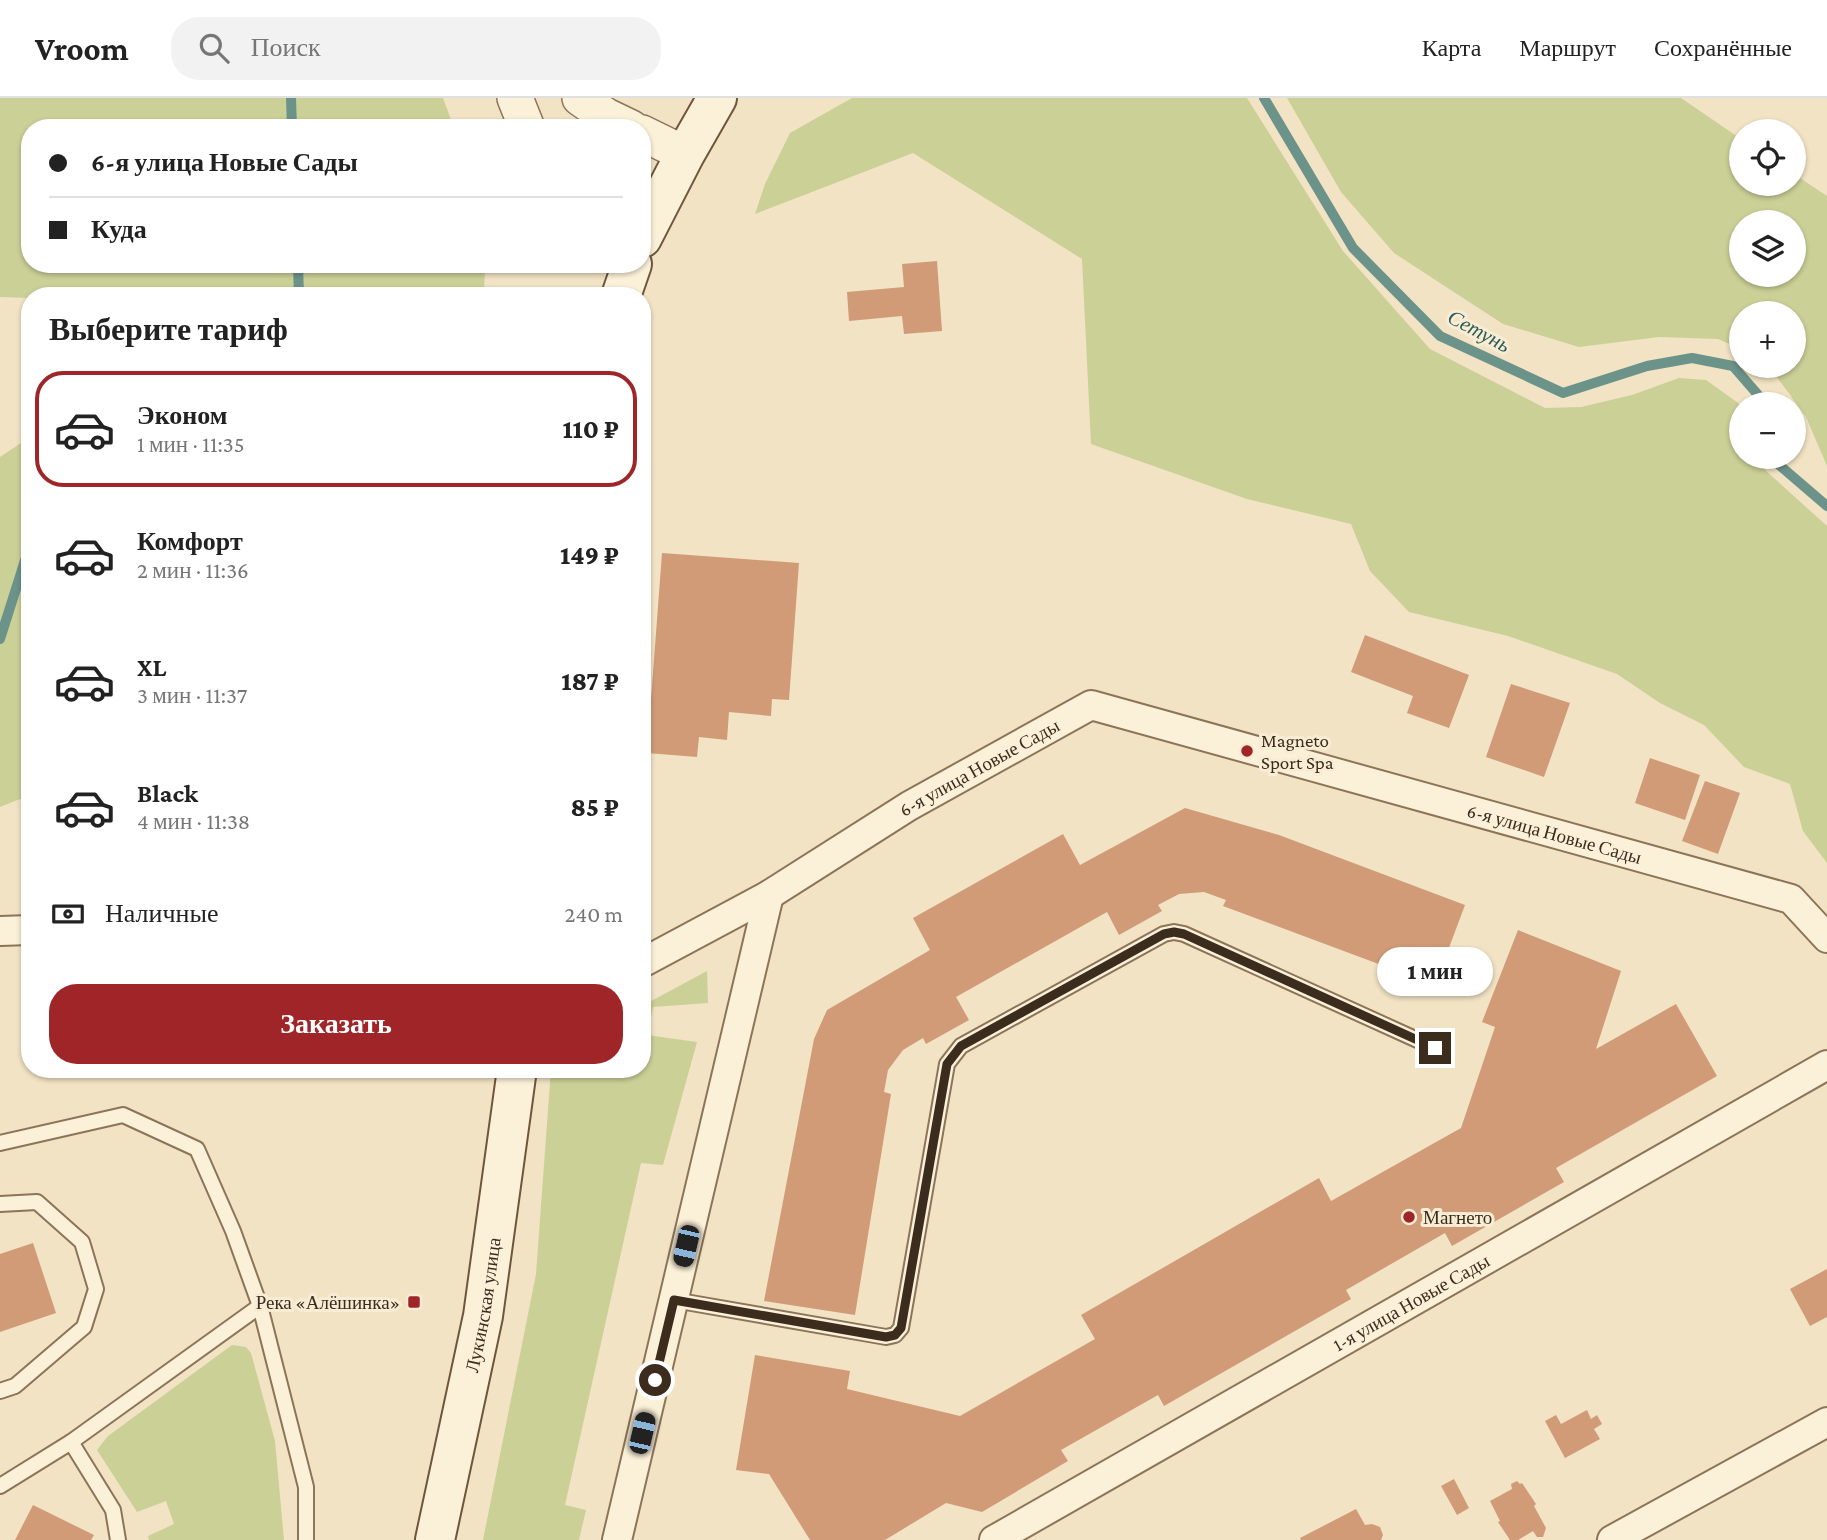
<!DOCTYPE html>
<html lang="ru">
<meta charset="utf-8">
<style>
body{margin:0;font-family:"Crimson Pro",serif;background:#f2f2f2;color:#222;height:100vh;display:flex;flex-direction:column;font-size:26px;white-space:nowrap}
*{box-sizing:border-box;margin:0}
p{font-size:23px;color:#767676}
.icon{flex:none;width:38px;height:38px;fill:none;stroke:currentColor;stroke-width:2;stroke-linecap:round;stroke-linejoin:round}
.map{position:relative;flex:1;overflow:hidden}
.details{position:absolute;left:21px;top:189px;width:630px;height:791px;display:flex;flex-direction:column;background:#fff;border-radius:28px;box-shadow:0 2px 5px #0004}
.details>*{flex:none}
.guide{position:absolute;left:21px;top:21px;width:630px;height:154px;border-radius:28px;box-shadow:0 2px 5px #0004;display:grid;align-content:center;height:154px;padding:0 28px;background:#fff}
.tools{position:absolute;left:1729px;top:21px;display:grid;gap:14px}
.tools a{display:grid;place-items:center;width:77px;height:77px;border-radius:50%;background:#fff;box-shadow:0 2px 5px #0004;font-size:35px}
.end{position:absolute;width:32px;height:32px;margin:-16px;border:9px solid #3c2c1e;background:#fff;box-shadow:0 0 0 4px #fff}
.from{border-radius:50%}
.bubble{position:absolute;height:49px;border-radius:24px;background:#fff;box-shadow:0 2px 5px #0004;font-size:23px;font-weight:800;line-height:49px;text-align:center}
.car{position:absolute;width:21px;height:42px;margin:-21px -10px;border-radius:9px;box-shadow:0 0 5px 2px #0007;background:linear-gradient(#222 24%,#8ab4d8 0 40%,#222 0 76%,#8ab4d8 0 86%,#222 0)}
.guide b{display:flex;align-items:center;gap:24px;height:66px;font-size:26px}
.guide b+b{border-top:2px solid #e0e0e0}
.guide i{width:18px;height:18px;background:#222}
ul{padding:0;list-style:none}
li{display:flex;align-items:center;gap:21px;height:116px;margin:0 14px 10px;padding:0 14px;border:4px solid transparent;border-radius:28px}
li div{flex:1}
li b{display:block;font-size:26px}
li em{font-style:normal;font-weight:800}
li.on{border-color:#a02529}
li>.icon{width:63px;height:63px;stroke-width:1.5}
h2{padding:0 28px;font-size:32px;line-height:84px}
.pay{display:flex;align-items:center;gap:18px;height:77px;padding:0 28px;font-size:26px}
.pay p{margin-inline-start:auto}
.primary-button{display:flex;gap:14px;margin-top:auto;padding:14px 28px}
.primary-button a{flex:1;height:80px;border-radius:28px;background:#a02529;color:#fff;font-size:28px;font-weight:800;line-height:80px;text-align:center}
header{display:flex;align-items:center;gap:42px;box-sizing:border-box;height:98px;padding:0 35px;background:#fff;border-bottom:2px solid #e0e0e0}
header strong{font-size:33px}
nav{display:flex;gap:38px;margin-inline-start:auto;font-size:24px}
.search{width:490px;height:63px;background:#f2f2f2;display:flex;align-items:center;gap:18px;box-sizing:border-box;padding:0 24px;border-radius:28px;color:#767676;font-size:26px}
.map>svg:first-child{display:block}
</style>
<header>
<strong>Vroom</strong>
<div class="search"><svg class="icon" aria-label="search" viewBox="0 0 24 24"><circle cx="10" cy="10" r="6"/><path d="M15 15l6 6"/></svg>Поиск</div>
<nav><a>Карта</a><a>Маршрут</a><a>Сохранённые</a></nav>
</header>
<div class="map">
<svg width="1827" height="1442" viewBox="0 0 1827 1442">
<rect width="100%" height="100%" fill="#f1e3c4"/>
<g fill="#cbd097" fill-rule="evenodd">
<path d="M0 0H443L454 30H30V166H485L484 198H113L112 195 30 198V200L0 199Z"/>
<path d="M852 0H1247L1343 153 1430 251 1545 310 1581 309 1632 297 1679 280 1706 282 1741 307V359H1761L1765 372 1827 428V765L1803 733 1790 686 1744 669 1704 627 1660 605 1617 576 1508 538 1409 514 1370 473 1351 426 1247 401 1091 346 1082 161 913 55 755 116 765 86 790 35Z"/>
<path d="M1287 0H1681L1741 41V86H1794V76L1827 98V368L1806 319 1769 268H1794V215H1741V251L1718 241 1659 239 1579 249 1503 226 1394 155 1341 94ZM1794 124V177H1741V124Z"/>
<path d="M30 339V697L0 709V359Z"/>
<path d="M707 873 708 905 653 909 647 937 697 944 663 1067 641 1065 565 1407 586 1412 579 1442H483L536 1176 551 971H642V908Z"/>
<path d="M232 1247 246 1249 251 1255 275 1343 284 1442H149L148 1438 174 1426 166 1403 137 1414 97 1352 108 1338Z"/>
</g>
<g fill="none" stroke-linecap="round" stroke-linejoin="round">
<g stroke="#6c9389" stroke-width="10">
<path d="M291 0 292 30"/>
<path d="M1264 0 1353 150 1440 238 1563 295 1647 268 1692 260 1733 268 1766 306"/>
<path d="M298 166 299 198"/>
<path d="M1777 359 1778 366 1827 408"/>
<path d="M0 541 28 453H30"/>
</g>
</g>
<g fill="#d19b78">
<path d="M937 163 942 233 904 236 902 218 849 223 847 194 904 189 902 166Z"/>
<path d="M662 455 799 465 789 602 772 601 771 618 729 614 727 642 699 639 697 659 647 655Z"/>
<path d="M1365 537 1469 577 1449 630 1407 615 1413 598 1351 574Z"/>
<path d="M1511 586 1570 605 1544 679 1486 659Z"/>
<path d="M1650 660 1700 677 1685 722 1635 705Z"/>
<path d="M1705 683 1740 695 1718 756 1682 743Z"/>
<path d="M1185 710 1279 737 1465 807 1435 887 1223 808 1226 802 1204 794 1179 796 1158 807 1162 813 1119 837 1107 814 956 899 969 922 926 946 923 940 903 952 888 972 884 994 891 996 855 1217 764 1203 814 941 827 912 930 852 913 820 1063 736 1080 767Z"/>
<path d="M1518 832 1621 873 1596 951 1676 906 1717 978 1556 1070 1564 1084 1452 1148 1445 1135 1346 1192 1351 1201 1164 1308 1158 1297 1061 1352 1068 1363 982 1414 946 1405 885 1442H810L769 1376 736 1372 755 1257 850 1273 847 1291 960 1318 1095 1241 1081 1217 1319 1080 1331 1103 1461 1030 1495 929 1482 924Z"/>
<path d="M33 1145 56 1215 0 1234V1156Z"/>
<path d="M1827 1171V1219L1810 1228 1790 1191Z"/>
<path d="M1587 1312 1591 1321 1597 1317 1602 1326 1594 1331 1600 1341 1565 1360 1545 1323 1556 1317 1561 1326Z"/>
<path d="M1454 1381 1469 1410 1457 1417 1441 1388Z"/>
<path d="M1517 1383 1520 1386 1522 1385 1536 1406 1534 1408 1546 1430 1543 1439H1537L1533 1433 1518 1442H1510L1498 1424 1500 1423 1490 1403 1512 1391 1511 1386Z"/>
<path d="M33 1407 94 1437 91 1442H15Z"/>
<path d="M1356 1411 1365 1427 1372 1426 1380 1429 1383 1437 1381 1442H1301L1300 1440Z"/>
</g>
<g fill="none" stroke-linecap="round" stroke-linejoin="round">
<defs>
<g id="service">
<path d="M0 1045 123 1017 197 1051 233 1133 260 1208 306 1389V1442"/>
<path d="M0 1106 37 1104 82 1144 96 1191 84 1229 15 1288 0 1293"/>
<path d="M674 1202 886 1239 895 1237 901 1230 947 966 961 948 1164 836 1174 834 1184 836 1435 950"/>
<path d="M71 1344 113 1412 118 1442"/>
<path d="M0 1388 71 1344 260 1208"/>
</g>
<g id="minor">
<path d="M0 833 30 832"/>
<path id="s1" d="M642 865 769 797 909 708 1091 607 1791 801 1827 840"/>
<path d="M617 1442 769 797"/>
<path id="s2" d="M994 1442 1827 967"/>
<path d="M1612 1442 1827 1324"/>
</g>
<g id="tertiary">
<path d="M515 0 527 30"/>
<path d="M580 0 606 18 631 30"/>
<path d="M642 35 685 56"/>
</g>
<g id="secondary">
<path d="M642 140 685 56 717 0"/>
<path d="M621 198 632 166"/>
<path id="s3" d="M435 1442 483 1218 517 971"/>
</g>
</defs>
<use href="#service" stroke="#8d7459" stroke-width="18"/>
<use href="#minor" stroke="#8d7459" stroke-width="32"/>
<use href="#tertiary" stroke="#8d7459" stroke-width="38"/>
<use href="#secondary" stroke="#6f553c" stroke-width="42"/>
<use href="#service" stroke="#fbf0d8" stroke-width="14"/>
<use href="#minor" stroke="#fbf0d8" stroke-width="28"/>
<use href="#tertiary" stroke="#fbf0d8" stroke-width="35"/>
<use href="#secondary" stroke="#fbf0d8" stroke-width="38"/>
</g>
<g fill="none" stroke-linecap="round" stroke-linejoin="round">
<path stroke="#3c2c1e" stroke-width="9" d="M655 1282 674 1202 886 1239 895 1237 901 1230 947 966 961 948 1164 836 1174 834 1184 836 1435 950"/>
</g>
<g fill="#a02529" stroke="#f8edd4" stroke-width="2.5">
<circle cx="1247" cy="653" r="7"/>
<circle cx="1409" cy="1119" r="7"/>
<rect x="407" y="1197" width="14" height="14" rx="3.5"/>
</g>
<g text-anchor="middle" stroke-width="6" stroke-linejoin="round" paint-order="stroke">
<g font-size="19" fill="#3c2c1e" stroke="#f8edd4" text-anchor="start">
<text x="1261" y="649">Magneto<tspan x="1261" dy="22">Sport Spa</tspan></text>
<text x="1423" y="1126">Магнето</text>
<text x="400" y="1211" text-anchor="end">Река «Алёшинка»</text>
</g>
<g font-size="19" fill="#3c2c1e" stroke="#f8edd4">
<text dy="7" stroke="none"><textPath href="#s1" startOffset="390">6-я улица Новые Сады</textPath></text>
<text dy="7" stroke="none"><textPath href="#s1" startOffset="999">6-я улица Новые Сады</textPath></text>
<text dy="7" stroke="none"><textPath href="#s2" startOffset="480">1-я улица Новые Сады</textPath></text>
<text dy="7" stroke="none"><textPath href="#s3" startOffset="240">Лукинская улица</textPath></text>
</g>
<g font-size="21" font-style="italic" fill="#2c5d59" stroke="#f8edd4">
<text transform="translate(1479 233) rotate(28)" y="7">Сетунь</text>
</g>
</g>
</svg>
<div class="tools">
<a><svg class="icon" aria-label="locate" viewBox="0 0 24 24"><circle cx="12" cy="12" r="6"/><path d="M12 2v4M12 18v4M2 12h4M18 12h4"/></svg></a>
<a><svg class="icon" aria-label="layers" viewBox="0 0 24 24"><path d="M12 4l9 5-9 5-9-5zM3 14l9 5 9-5"/></svg></a>
<a>+</a>
<a>−</a>
</div>
<i class="end from" style="left:655px;top:1282px"></i>
<i class="end" style="left:1435px;top:950px"></i>
<div class="bubble" style="left:1377px;top:849px;width:116px">1 мин</div>
<i class="car" style="left:686px;top:1148px;rotate:193deg"></i>
<i class="car" style="left:642px;top:1335px;rotate:13deg"></i>
<div class="guide">
<b><i class="from"></i>6-я улица Новые Сады</b>
<b><i></i>Куда</b>
</div>
<section class="details">
<h2>Выберите тариф</h2>
<ul>
<li class="on"><svg class="icon" aria-label="car" viewBox="0 0 24 24"><path d="M5 17H2v-5l4-1 3-4h7l3 4 3 1v5h-3M9 17h6M6 11h13"/><circle cx="7" cy="17" r="2"/><circle cx="17" cy="17" r="2"/></svg><div><b>Эконом</b><p>1 мин · 11:35</p></div><em>110 ₽</em></li>
<li><svg class="icon" aria-label="car" viewBox="0 0 24 24"><path d="M5 17H2v-5l4-1 3-4h7l3 4 3 1v5h-3M9 17h6M6 11h13"/><circle cx="7" cy="17" r="2"/><circle cx="17" cy="17" r="2"/></svg><div><b>Комфорт</b><p>2 мин · 11:36</p></div><em>149 ₽</em></li>
<li><svg class="icon" aria-label="car" viewBox="0 0 24 24"><path d="M5 17H2v-5l4-1 3-4h7l3 4 3 1v5h-3M9 17h6M6 11h13"/><circle cx="7" cy="17" r="2"/><circle cx="17" cy="17" r="2"/></svg><div><b>XL</b><p>3 мин · 11:37</p></div><em>187 ₽</em></li>
<li><svg class="icon" aria-label="car" viewBox="0 0 24 24"><path d="M5 17H2v-5l4-1 3-4h7l3 4 3 1v5h-3M9 17h6M6 11h13"/><circle cx="7" cy="17" r="2"/><circle cx="17" cy="17" r="2"/></svg><div><b>Black</b><p>4 мин · 11:38</p></div><em>85 ₽</em></li>
</ul>
<div class="pay"><svg class="icon" aria-label="cash" viewBox="0 0 24 24"><path d="M3 7h18v10H3z"/><circle cx="12" cy="12" r="2"/></svg>Наличные<p>240 m</p></div>
<div class="primary-button"><a>Заказать</a></div>
</section>
</div>
